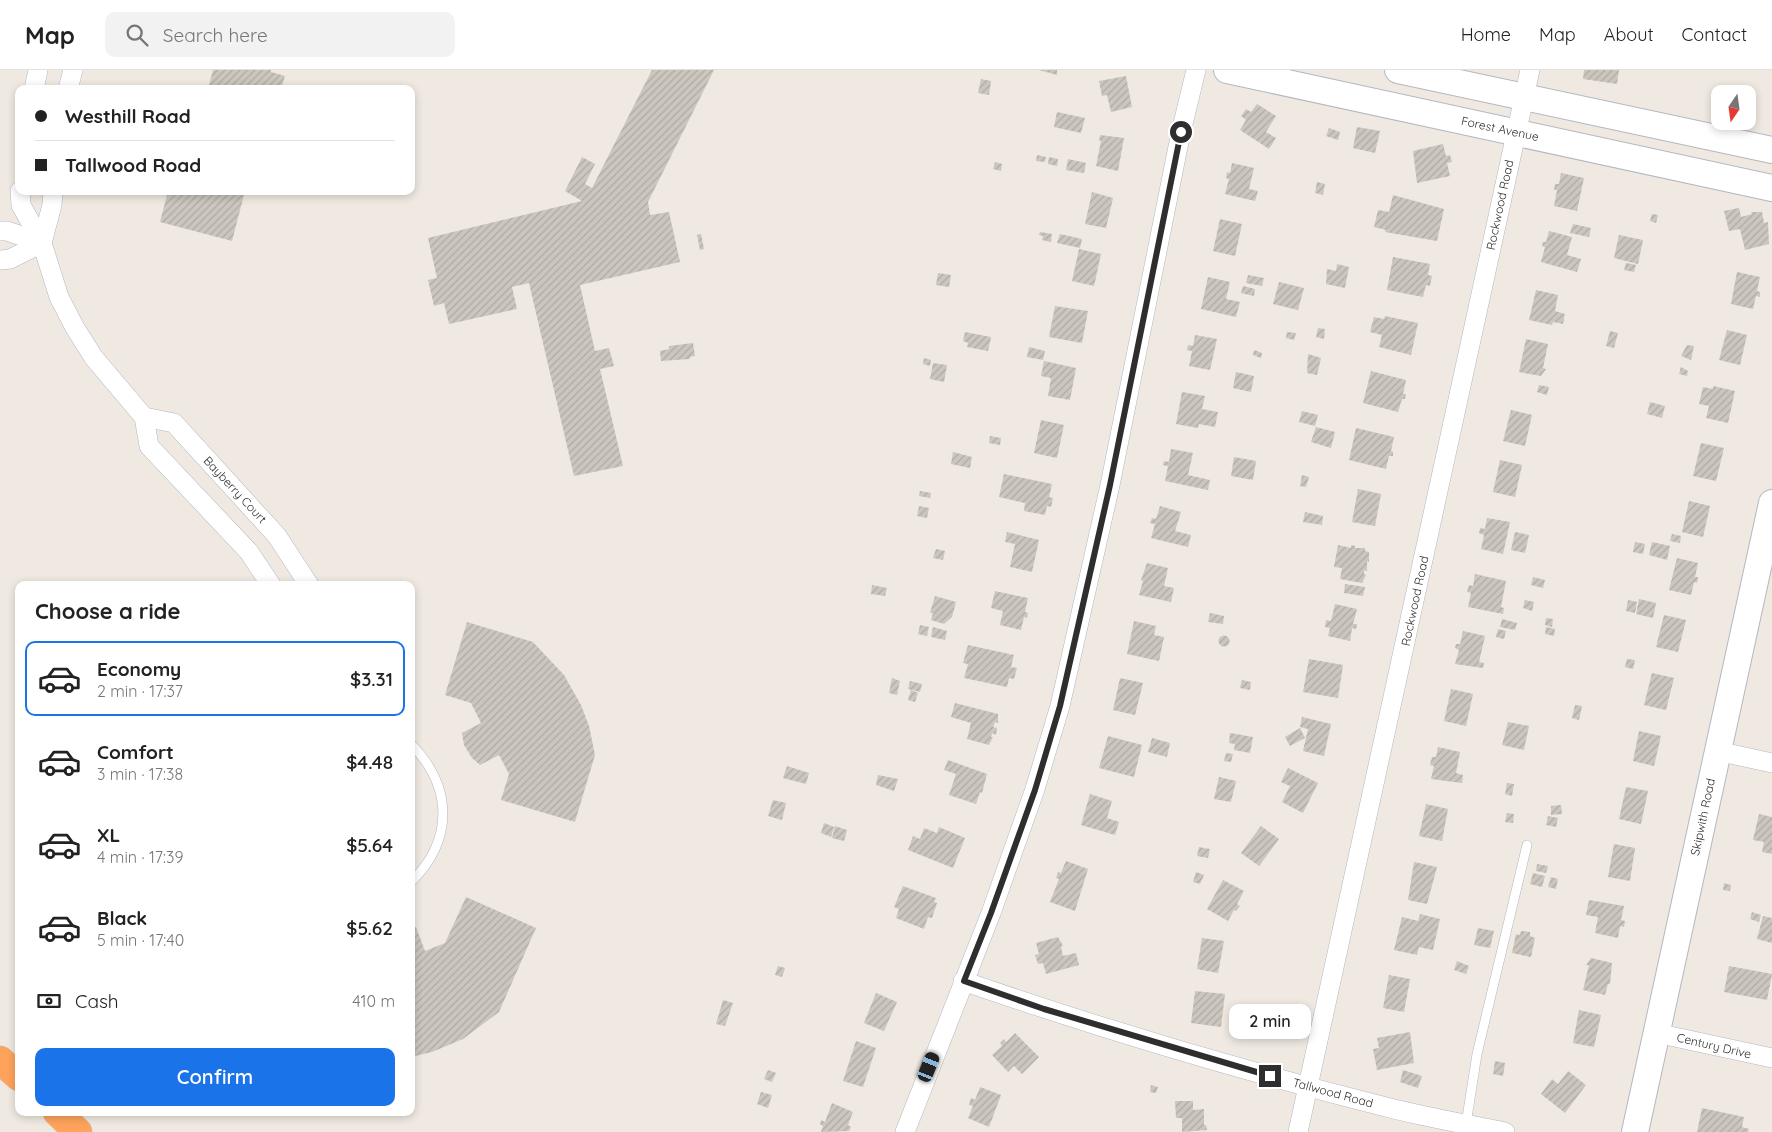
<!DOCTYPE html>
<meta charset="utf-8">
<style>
body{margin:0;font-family:Quicksand,sans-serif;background:#f2f2f2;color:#222;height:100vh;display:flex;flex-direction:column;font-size:19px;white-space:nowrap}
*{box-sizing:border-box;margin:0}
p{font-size:16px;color:#767676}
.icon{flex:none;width:28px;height:28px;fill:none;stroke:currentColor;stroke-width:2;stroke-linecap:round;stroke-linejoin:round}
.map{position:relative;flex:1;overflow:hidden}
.details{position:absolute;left:15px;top:511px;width:400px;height:535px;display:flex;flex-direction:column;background:#fff;border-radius:10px;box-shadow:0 2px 8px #0003}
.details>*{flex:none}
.hud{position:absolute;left:15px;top:15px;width:400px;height:110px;border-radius:10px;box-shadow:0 2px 8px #0003;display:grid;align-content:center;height:110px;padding:0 20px;background:#fff}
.needle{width:32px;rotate:193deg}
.tools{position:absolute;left:1711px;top:15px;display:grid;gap:10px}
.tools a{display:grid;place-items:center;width:45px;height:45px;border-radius:10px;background:#fff;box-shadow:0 2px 8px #0003;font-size:25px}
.end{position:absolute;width:22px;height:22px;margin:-11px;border:6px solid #2e2e2e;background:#fff;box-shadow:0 0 0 2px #fff}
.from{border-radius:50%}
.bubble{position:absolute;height:35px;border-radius:10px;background:#fff;box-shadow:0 2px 8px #0003;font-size:16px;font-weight:600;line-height:35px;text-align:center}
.car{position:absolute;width:15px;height:30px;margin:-15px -8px;border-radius:6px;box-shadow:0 0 4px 1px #0007;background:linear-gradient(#222 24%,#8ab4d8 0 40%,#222 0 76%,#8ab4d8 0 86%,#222 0)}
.hud b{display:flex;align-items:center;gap:18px;height:48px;font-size:19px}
.hud b+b{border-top:1px solid #e0e0e0}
.hud i{width:12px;height:12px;background:#222}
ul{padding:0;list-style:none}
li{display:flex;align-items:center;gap:15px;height:75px;margin:0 10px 8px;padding:0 10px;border:2px solid transparent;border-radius:10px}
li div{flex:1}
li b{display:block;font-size:19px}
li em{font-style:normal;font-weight:600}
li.active{border-color:#1a73e8}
li>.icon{width:45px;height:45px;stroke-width:1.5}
h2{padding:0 20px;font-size:22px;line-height:60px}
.pay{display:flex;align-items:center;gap:12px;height:55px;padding:0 20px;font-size:19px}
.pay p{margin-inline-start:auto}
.action{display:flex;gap:10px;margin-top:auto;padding:10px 20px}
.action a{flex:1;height:58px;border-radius:10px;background:#1a73e8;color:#fff;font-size:20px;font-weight:600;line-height:58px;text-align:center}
header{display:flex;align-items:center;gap:30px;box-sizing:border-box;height:70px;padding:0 25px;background:#fff;border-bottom:1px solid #e0e0e0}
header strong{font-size:24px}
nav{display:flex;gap:28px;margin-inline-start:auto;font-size:18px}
.search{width:350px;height:45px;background:#f2f2f2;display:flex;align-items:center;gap:12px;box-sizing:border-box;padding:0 18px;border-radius:10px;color:#767676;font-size:19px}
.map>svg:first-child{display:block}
</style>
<header>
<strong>Map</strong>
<div class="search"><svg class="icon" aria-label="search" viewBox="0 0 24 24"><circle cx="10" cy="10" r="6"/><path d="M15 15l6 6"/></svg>Search here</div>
<nav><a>Home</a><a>Map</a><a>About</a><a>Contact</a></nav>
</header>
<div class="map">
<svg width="1772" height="1062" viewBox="0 0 1772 1062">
<defs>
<pattern id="building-hatch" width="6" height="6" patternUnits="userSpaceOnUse" patternTransform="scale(1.25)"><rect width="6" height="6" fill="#cbc7bf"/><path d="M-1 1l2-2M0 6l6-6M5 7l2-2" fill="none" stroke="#afaba4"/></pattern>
</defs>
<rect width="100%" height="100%" fill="#efe9e1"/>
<g fill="url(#building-hatch)">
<path d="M213 0H271V2L285 6 281 19H208Z"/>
<path d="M652 0H714L648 132 650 145 669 142 680 192 580 215 595 281 609 278 614 296 600 299 623 396 574 406 529 213 512 217 517 239 449 254 444 233 434 236 428 210 437 208 428 168 582 131 565 121 582 87 595 94 585 114 592 118Z"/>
<path d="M1039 0H1057V5Z"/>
<path d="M1584 0H1619L1617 14 1583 9Z"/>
<path d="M1126 6 1132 37 1111 42 1107 25 1102 26 1099 11Z"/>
<path d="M981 9 991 11 989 25 978 23Z"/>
<path d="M1257 34 1276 46 1266 62 1276 68 1269 79 1240 60 1246 50 1241 46 1246 39 1251 42Z"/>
<path d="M1057 42 1085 48 1081 63 1054 57Z"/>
<path d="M1357 57 1380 61 1375 83 1353 78Z"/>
<path d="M1329 58 1340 62 1338 70 1326 66Z"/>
<path d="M1100 65 1124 68 1118 101 1096 96 1101 71 1099 70Z"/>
<path d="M1443 74 1446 86 1450 85 1452 92 1447 93 1450 106 1417 113 1413 81Z"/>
<path d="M1037 85 1046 87 1045 92 1036 91Z"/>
<path d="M1049 87 1058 89 1057 96 1048 94Z"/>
<path d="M1068 89 1086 93 1084 103 1066 100Z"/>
<path d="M995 92 1002 94 1001 101 993 99Z"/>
<path d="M1232 93 1254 98 1249 119 1258 121 1255 131 1225 124 1229 109 1226 108 1227 102 1230 103Z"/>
<path d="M1561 103 1584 108 1577 141 1554 136 1557 120H1554L1555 114H1559Z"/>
<path d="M1317 112 1325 114 1323 125 1315 123Z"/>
<path d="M168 121H245L232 171 160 152Z"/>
<path d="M1092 122 1113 128 1106 158 1085 154Z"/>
<path d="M1393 125 1444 139 1437 171 1385 162 1386 160 1374 157 1378 140 1389 142Z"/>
<path d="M1739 138 1741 147 1752 144 1751 142H1762L1764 153 1768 152 1769 174 1745 180 1740 159 1729 161 1724 141Z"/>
<path d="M1652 144 1658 145 1656 153 1650 151Z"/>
<path d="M1220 149 1242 154 1235 186 1213 181Z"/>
<path d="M1573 154 1591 158 1589 167 1570 163Z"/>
<path d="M1549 161 1572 167 1567 185 1581 189 1577 202 1541 192 1545 177 1542 176 1543 172H1546Z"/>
<path d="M1040 162 1052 164 1051 172 1042 170 1043 166 1039 165Z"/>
<path d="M701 164 704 179 700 180 697 165Z"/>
<path d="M1060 164 1082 169 1080 178 1057 173Z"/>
<path d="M1619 165 1643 170 1638 194 1614 188Z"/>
<path d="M1079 179 1101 184 1094 216 1072 211Z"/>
<path d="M1393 187 1430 194 1428 205 1432 206 1430 216 1426 215 1423 227 1387 220Z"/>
<path d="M1626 193 1636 195 1634 202 1624 200Z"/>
<path d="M1337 194 1349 197 1345 218 1326 214 1327 199 1336 201Z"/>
<path d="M1737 202 1760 207 1757 221 1760 222V227L1756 226 1753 239 1731 234Z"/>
<path d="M938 203 951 205 949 217 936 215Z"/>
<path d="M1248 205 1264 208 1262 216 1246 213Z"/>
<path d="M1208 207 1230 212 1226 229 1240 232 1236 247 1201 239Z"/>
<path d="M1279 212 1304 218 1298 240 1273 234Z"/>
<path d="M1243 216 1255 219 1254 226 1241 223Z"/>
<path d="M1536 220 1558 225 1555 241 1565 244 1563 254 1553 252 1552 255 1529 250Z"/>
<path d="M1055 236 1088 241 1082 273 1049 267Z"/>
<path d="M1385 246 1418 253 1411 285 1379 277 1382 265 1370 262 1374 247 1384 249Z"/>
<path d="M1318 258 1325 259 1324 269 1316 267Z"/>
<path d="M1727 260 1747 265 1740 295 1719 290Z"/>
<path d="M1610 261 1618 263 1614 278 1606 276Z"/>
<path d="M965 262 991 267 988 281 967 277 968 273 963 271Z"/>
<path d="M1287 262 1296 263 1294 270 1286 268Z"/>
<path d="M1195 265 1217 269 1210 300 1189 296 1192 281 1187 280 1188 275 1193 276Z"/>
<path d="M1526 269 1548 274 1543 298 1546 299 1541 306 1519 302Z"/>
<path d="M693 273 695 286 690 287V289L661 291 660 281 669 279V276Z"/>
<path d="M1687 275 1694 276 1691 290 1681 286Z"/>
<path d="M1029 277 1045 281 1043 290 1027 287Z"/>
<path d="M1254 280 1262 283 1261 288 1253 285Z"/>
<path d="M1308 284 1321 288 1317 305 1307 303Z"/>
<path d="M924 288 931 290 930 296 923 294Z"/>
<path d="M1044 291 1076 298 1070 330 1048 326 1051 308 1041 306Z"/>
<path d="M933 293 947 295 944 312 930 309Z"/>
<path d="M1681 297 1688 301 1687 306 1679 304Z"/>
<path d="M1371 301 1406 310 1403 324H1406L1405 329H1402L1398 342 1363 333Z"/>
<path d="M1236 302 1254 306 1251 322 1233 318Z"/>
<path d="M1539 315 1549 317 1547 325 1537 322Z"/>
<path d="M1713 316 1735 321 1728 353 1706 348 1709 336 1699 334 1703 317 1713 319Z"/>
<path d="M1182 322 1205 326 1202 339 1218 342 1215 357 1199 354 1198 358 1176 354Z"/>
<path d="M1650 332 1665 336 1662 348 1647 344Z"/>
<path d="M1511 340 1532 345 1525 376 1503 371Z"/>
<path d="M1302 341 1318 345 1315 356 1299 352Z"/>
<path d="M1041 350 1064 355 1057 388 1034 383Z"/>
<path d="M1316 357 1335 362 1331 378 1311 372Z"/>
<path d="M1356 358 1394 367 1391 381 1393 382V386H1389L1386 399 1349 390Z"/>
<path d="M990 366 1001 368 1000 375 989 373Z"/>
<path d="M1701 373 1724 378 1716 411 1693 406Z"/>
<path d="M1171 379 1193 383 1188 405 1210 410 1208 420 1165 411 1168 396 1163 395 1164 391 1169 392Z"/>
<path d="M953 382 972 387 970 398 951 394Z"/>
<path d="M1234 387 1256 391 1253 410 1231 406Z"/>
<path d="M1500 390 1522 395 1515 427 1493 422Z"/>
<path d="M1004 404 1052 414 1049 427 1053 428 1051 437 1047 436 1045 445 1024 441 1025 433 999 427Z"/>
<path d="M1302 405 1309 407 1306 417 1300 416Z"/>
<path d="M1358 419 1381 424 1375 456 1352 452Z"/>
<path d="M920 421 931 423 930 428 919 426Z"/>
<path d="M1689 431 1710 436 1703 467 1682 462Z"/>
<path d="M919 436 929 438 927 448 917 446Z"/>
<path d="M1160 436 1181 442 1175 461 1191 465 1188 477 1151 468 1155 454 1150 453 1152 448 1156 449Z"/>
<path d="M1305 442 1323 446 1322 455 1303 452Z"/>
<path d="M1487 448 1510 452 1503 484 1481 479 1484 465 1479 463 1480 458 1485 459Z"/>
<path d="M1007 462 1039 470 1032 502 1010 497 1015 474 1005 472Z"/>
<path d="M1515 462 1529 465 1525 483 1511 480Z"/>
<path d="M1672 464 1681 466 1680 473 1670 471Z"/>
<path d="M1635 472 1645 474 1643 484 1633 482Z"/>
<path d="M1652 472 1670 476 1667 490 1649 485Z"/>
<path d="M1338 475 1351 478V475L1355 476V478H1365V481L1369 482V492L1367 491V501L1364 500V504L1366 505 1362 513 1340 509 1342 498 1334 497Z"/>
<path d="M936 479 945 481 943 490 933 488Z"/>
<path d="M1677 488 1698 493 1695 507H1698L1697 513 1694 512 1691 525 1669 520Z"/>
<path d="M1147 493 1168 498 1164 516 1174 518 1171 532 1139 525 1143 511 1141 510Z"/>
<path d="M1475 504 1506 511 1501 537 1504 538 1503 544 1468 537 1471 523 1467 522 1469 515 1473 516Z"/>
<path d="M1533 507 1545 510 1543 518 1531 515Z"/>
<path d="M1345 514 1365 517 1363 526 1344 523Z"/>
<path d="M872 515 887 518 885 526 871 524Z"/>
<path d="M995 521 1028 528 1025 542 1028 543 1027 548 1024 547 1021 560 1000 555 1003 541 991 538Z"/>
<path d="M935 526 956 532 952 547 944 554 931 550 933 543H930Z"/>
<path d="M1639 529 1656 533 1653 548 1636 544Z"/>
<path d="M1525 530 1534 532 1532 541 1523 538Z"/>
<path d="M1628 530 1637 532 1635 543 1626 541Z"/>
<path d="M1335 534 1357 539 1353 554H1357L1356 559 1352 558 1350 571 1328 566 1330 558 1325 557 1326 550 1331 551Z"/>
<path d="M1210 543 1224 546 1223 554 1208 552Z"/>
<path d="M1664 545 1686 550 1678 582 1656 577Z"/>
<path d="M1546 548 1553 549 1552 557 1545 555Z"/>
<path d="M1502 549 1517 553 1515 560 1500 557Z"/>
<path d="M1134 551 1156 556 1154 565 1164 567 1159 591 1127 584Z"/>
<path d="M467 552 533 572 564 605 581 635 589 656 595 685 575 752 501 730 509 704 499 685 480 695 472 688 464 675 462 663 481 653 471 633 445 625Z"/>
<path d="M920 555 929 557 927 566 918 564Z"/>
<path d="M933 557 947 561 945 570 931 567Z"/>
<path d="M1546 557 1555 559 1554 566 1545 564Z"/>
<path d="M1498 559 1506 561 1504 569 1496 567Z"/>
<path d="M1463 561 1485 566 1479 592 1484 593 1483 598 1455 594 1459 580 1455 578 1456 574H1460Z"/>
<circle cx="1224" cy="571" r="5.5"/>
<path d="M968 575 1014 585 1011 597 1017 598 1014 609 1009 608 1007 617 964 608 968 594 963 593Z"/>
<path d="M1309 589 1343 595 1338 628 1303 622Z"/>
<path d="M1627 589 1635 590 1633 599 1625 597Z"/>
<path d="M1652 603 1674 608 1666 640 1644 635Z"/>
<path d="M892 608 900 611 897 625 889 623Z"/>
<path d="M1120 608 1143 613 1135 645 1113 640Z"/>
<path d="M1242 610 1251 612 1250 620 1240 618Z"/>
<path d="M910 611 922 614 920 622 908 619Z"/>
<path d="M1451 619 1473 624 1466 656 1444 651Z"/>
<path d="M911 620 918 623 915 632 908 630Z"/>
<path d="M955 633 998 644V653L995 652 993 657 997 658 996 665 992 663 991 667H993L989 675 967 669 971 653 951 647Z"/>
<path d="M1575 635 1582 636 1579 650 1572 648Z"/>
<path d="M1302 647 1331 654 1324 686 1303 681 1308 659 1300 657Z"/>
<path d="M1508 652 1529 656 1524 680 1502 675Z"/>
<path d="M1300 658 1305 668 1290 676 1285 667Z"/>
<path d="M1639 661 1661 666 1654 696 1633 691Z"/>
<path d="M1230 663 1253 667 1250 683 1234 680 1235 674 1229 673Z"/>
<path d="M1108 666 1142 675 1134 707 1099 698Z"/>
<path d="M1152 668 1170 673 1167 687 1148 682Z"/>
<path d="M1438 677 1460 682 1456 703 1463 705 1462 713 1431 709 1434 696 1430 695 1432 687H1436Z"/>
<path d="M1226 683 1233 684 1231 692 1224 691Z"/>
<path d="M948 690 987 704 982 723 980 722 976 734 949 725 956 704 944 700Z"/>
<path d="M787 696 809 703 806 714 783 708Z"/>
<path d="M1288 698 1318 713 1303 743 1282 732 1290 716 1281 712Z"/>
<path d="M878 705 898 709 894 721 876 715Z"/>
<path d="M1219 707 1236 711 1231 732 1214 729Z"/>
<path d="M1507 713 1514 714 1512 726 1505 724Z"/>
<path d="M1626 717 1648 721 1641 754 1619 749Z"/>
<path d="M1090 724 1112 731 1107 748 1119 752 1115 765 1081 755Z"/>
<path d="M773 730 786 733 782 750 768 746Z"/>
<path d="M1426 734 1448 739 1442 771 1419 766Z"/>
<path d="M1561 735 1562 744 1551 745V736Z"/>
<path d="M1507 743 1514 744 1513 753 1505 752Z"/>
<path d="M1759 744 1772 747V784L1762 782 1764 772 1753 770Z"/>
<path d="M1548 746 1558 748 1556 757 1546 755Z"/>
<path d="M824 753 834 757 831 767 821 763Z"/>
<path d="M835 756 847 760 844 771 832 768Z"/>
<path d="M1261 756 1279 769 1259 796 1241 783Z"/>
<path d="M939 757 965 768 953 798 908 780 913 766 920 769 924 758 937 763Z"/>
<path d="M1614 774 1635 778 1630 811 1608 807Z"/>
<path d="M1199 777 1210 779 1208 788 1197 786Z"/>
<path d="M1066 791 1088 799 1075 841 1050 832 1059 809 1056 808 1058 802 1061 803Z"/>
<path d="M1414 792 1437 797 1427 834 1408 830Z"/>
<path d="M1537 794 1548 796 1546 803 1536 801Z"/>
<path d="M1196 802 1204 805 1200 814 1193 812Z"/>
<path d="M1533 803 1545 806 1542 817 1530 814Z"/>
<path d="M1551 807 1558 809 1556 819 1548 817Z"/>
<path d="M1223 810 1244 821 1237 834 1240 836 1236 841 1234 840 1228 851 1207 839Z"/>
<path d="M1724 813 1731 815 1730 821 1723 820Z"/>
<path d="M903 816 936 828 934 832 937 833 932 848 928 847 924 859 896 848 899 839 894 837Z"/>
<path d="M466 827 536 858 499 942 463 969 432 982 411 987V857H416L425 881 445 873Z"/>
<path d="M1589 830 1624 836 1621 850 1625 851 1624 857 1620 856 1618 868 1595 863 1598 847 1586 845Z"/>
<path d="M1752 842 1761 845 1759 852 1750 849Z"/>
<path d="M1420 844 1440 849 1433 880 1419 877 1417 885 1394 880 1402 847 1418 851Z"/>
<path d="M1763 846 1772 848V873L1757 869Z"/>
<path d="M1478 858 1494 861 1490 878 1474 875Z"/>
<path d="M1521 861 1530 862V866L1535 868 1531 887 1512 883 1516 864 1520 865Z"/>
<path d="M1058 867 1063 876 1061 877 1063 886 1076 883 1079 895 1046 904 1043 893 1038 894 1035 885 1039 884 1036 873Z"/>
<path d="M1202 868 1224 871 1218 903 1197 899Z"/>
<path d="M1591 888 1612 893 1610 914H1608L1605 925 1583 920 1589 895H1586Z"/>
<path d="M1457 891 1469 896 1466 904 1454 900Z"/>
<path d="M778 896 785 898 782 907 775 905Z"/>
<path d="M1729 896 1772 904 1767 930 1724 922Z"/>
<path d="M1389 905 1410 909 1404 942 1383 938Z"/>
<path d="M1195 921 1225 924 1221 957 1191 953Z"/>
<path d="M876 923 897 932 884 961 864 953Z"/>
<path d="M723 930 733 933 725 956 716 954Z"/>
<path d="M1579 940 1601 945 1594 977 1573 973Z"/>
<path d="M1410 962 1414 993 1377 1000 1373 979 1379 978 1377 968Z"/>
<path d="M1015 963 1039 987 1022 1004 1014 996 1008 1002 992 985 1002 976 1000 973 1004 969 1006 972Z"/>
<path d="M856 971 876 978 863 1017 843 1011Z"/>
<path d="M1495 991 1505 993 1503 1006 1493 1004Z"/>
<path d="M768 1000 776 1003 772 1012 764 1009Z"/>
<path d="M1403 1000 1422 1006 1418 1018 1400 1012Z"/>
<path d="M1568 1001 1586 1015 1565 1043 1541 1024 1552 1009 1558 1014Z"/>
<path d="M1151 1015 1158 1017 1156 1023 1150 1022Z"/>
<path d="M980 1017 1001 1025 989 1057 968 1048 973 1036 969 1035 971 1028 975 1030Z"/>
<path d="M761 1022 772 1025 768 1038 757 1034Z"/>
<path d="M1175 1031H1193V1040L1204 1039V1055H1206L1207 1060 1182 1062V1048H1176Z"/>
<path d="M832 1033 853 1042 848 1055 851 1057 849 1061 821 1062 823 1056 820 1054 821 1050 825 1052Z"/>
<path d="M1702 1038 1744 1047 1742 1057 1749 1059 1748 1062H1697Z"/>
</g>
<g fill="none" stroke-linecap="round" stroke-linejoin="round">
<defs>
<g id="service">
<path d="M411 674C453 717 454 770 411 812"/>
<path d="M1466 1054 1477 984 1527 775"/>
</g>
<g id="minor">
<path d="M34 19 38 0"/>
<path d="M68 19 73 0"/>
<path d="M20 121 21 135 42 173 59 227 75 258 94 288 144 347 149 376 249 482 271 515"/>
<path d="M0 161H7L42 173"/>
<path d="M42 173 52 135 53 121"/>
<path d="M0 190 10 189 42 173"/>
<path d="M144 347 174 353 277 466 309 515"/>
<path d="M1717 681 1772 693"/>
<path d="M963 911C1102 959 1243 1001 1386 1037 1425 1047 1465 1054 1505 1062"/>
<path d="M1656 963 1772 988"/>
<path d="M905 1062 991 843 1035 719 1060 636 1110 415 1181 62 1196 0"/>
<path d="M1298 1062 1530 0"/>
</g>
<g id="secondary">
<path d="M1227 0 1772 118"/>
<path d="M1398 0 1772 80"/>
<path d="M1635 1062 1772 433"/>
</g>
<g id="motorway">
<path d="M0 990 19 1007"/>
<path d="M57 1042 78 1062"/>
</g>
</defs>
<use href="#service" stroke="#b4b7c1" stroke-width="10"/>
<use href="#minor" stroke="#b4b7c1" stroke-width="20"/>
<use href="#secondary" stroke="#b4b7c1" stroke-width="28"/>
<use href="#motorway" stroke="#c9c9c9" stroke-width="29"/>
<use href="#service" stroke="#fff" stroke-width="9"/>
<use href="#minor" stroke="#fff" stroke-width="19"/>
<use href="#secondary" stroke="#fff" stroke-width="26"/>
<use href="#motorway" stroke="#ffa35c" stroke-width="28"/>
</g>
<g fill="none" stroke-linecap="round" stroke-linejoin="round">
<path stroke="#2e2e2e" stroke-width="6" d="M1181 62 1110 415 1060 636 1035 720 991 843 964 911 1044 939 1270 1006"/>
</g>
<g text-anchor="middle" stroke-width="4" stroke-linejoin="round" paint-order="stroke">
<g font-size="12" fill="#2e2e2e" stroke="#fff">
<text transform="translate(1500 59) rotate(12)" y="4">Forest Avenue</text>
<text transform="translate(1500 135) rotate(-78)" y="4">Rockwood Road</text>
<text transform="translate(235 420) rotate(47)" y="4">Bayberry Court</text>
<text transform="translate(1415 531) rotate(-78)" y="4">Rockwood Road</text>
<text transform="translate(1703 747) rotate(-78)" y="4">Skipwith Road</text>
<text transform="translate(1714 976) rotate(13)" y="4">Century Drive</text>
<text transform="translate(1333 1023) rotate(15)" y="4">Tallwood Road</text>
</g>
</g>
</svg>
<div class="tools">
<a><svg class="needle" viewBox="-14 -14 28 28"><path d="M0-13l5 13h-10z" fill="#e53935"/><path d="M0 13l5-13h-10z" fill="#767676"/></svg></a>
</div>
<i class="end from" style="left:1181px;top:62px"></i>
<i class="end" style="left:1270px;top:1006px"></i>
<div class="bubble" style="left:1229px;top:934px;width:82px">2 min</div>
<i class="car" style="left:929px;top:997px;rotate:22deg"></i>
<div class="hud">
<b><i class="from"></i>Westhill Road</b>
<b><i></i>Tallwood Road</b>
</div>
<section class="details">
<h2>Choose a ride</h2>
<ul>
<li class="active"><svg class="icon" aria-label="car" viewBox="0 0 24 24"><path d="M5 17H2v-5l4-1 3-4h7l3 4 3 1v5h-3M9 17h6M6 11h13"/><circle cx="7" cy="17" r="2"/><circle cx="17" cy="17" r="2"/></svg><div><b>Economy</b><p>2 min · 17:37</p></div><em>$3.31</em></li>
<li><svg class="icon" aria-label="car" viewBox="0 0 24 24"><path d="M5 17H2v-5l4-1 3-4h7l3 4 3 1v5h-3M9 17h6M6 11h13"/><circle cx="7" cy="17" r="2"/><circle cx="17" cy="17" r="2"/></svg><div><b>Comfort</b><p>3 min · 17:38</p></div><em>$4.48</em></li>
<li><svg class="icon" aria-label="car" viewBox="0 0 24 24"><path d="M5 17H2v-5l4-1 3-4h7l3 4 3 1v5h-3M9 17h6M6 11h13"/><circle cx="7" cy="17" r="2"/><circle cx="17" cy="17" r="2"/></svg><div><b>XL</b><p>4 min · 17:39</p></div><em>$5.64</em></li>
<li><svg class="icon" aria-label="car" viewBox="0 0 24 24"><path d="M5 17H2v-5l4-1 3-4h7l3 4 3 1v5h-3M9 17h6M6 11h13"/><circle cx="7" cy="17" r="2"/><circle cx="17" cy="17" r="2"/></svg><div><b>Black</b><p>5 min · 17:40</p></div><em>$5.62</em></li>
</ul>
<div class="pay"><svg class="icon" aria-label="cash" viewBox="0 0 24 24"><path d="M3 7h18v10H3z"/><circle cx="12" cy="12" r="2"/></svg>Cash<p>410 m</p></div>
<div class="action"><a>Confirm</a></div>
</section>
</div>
